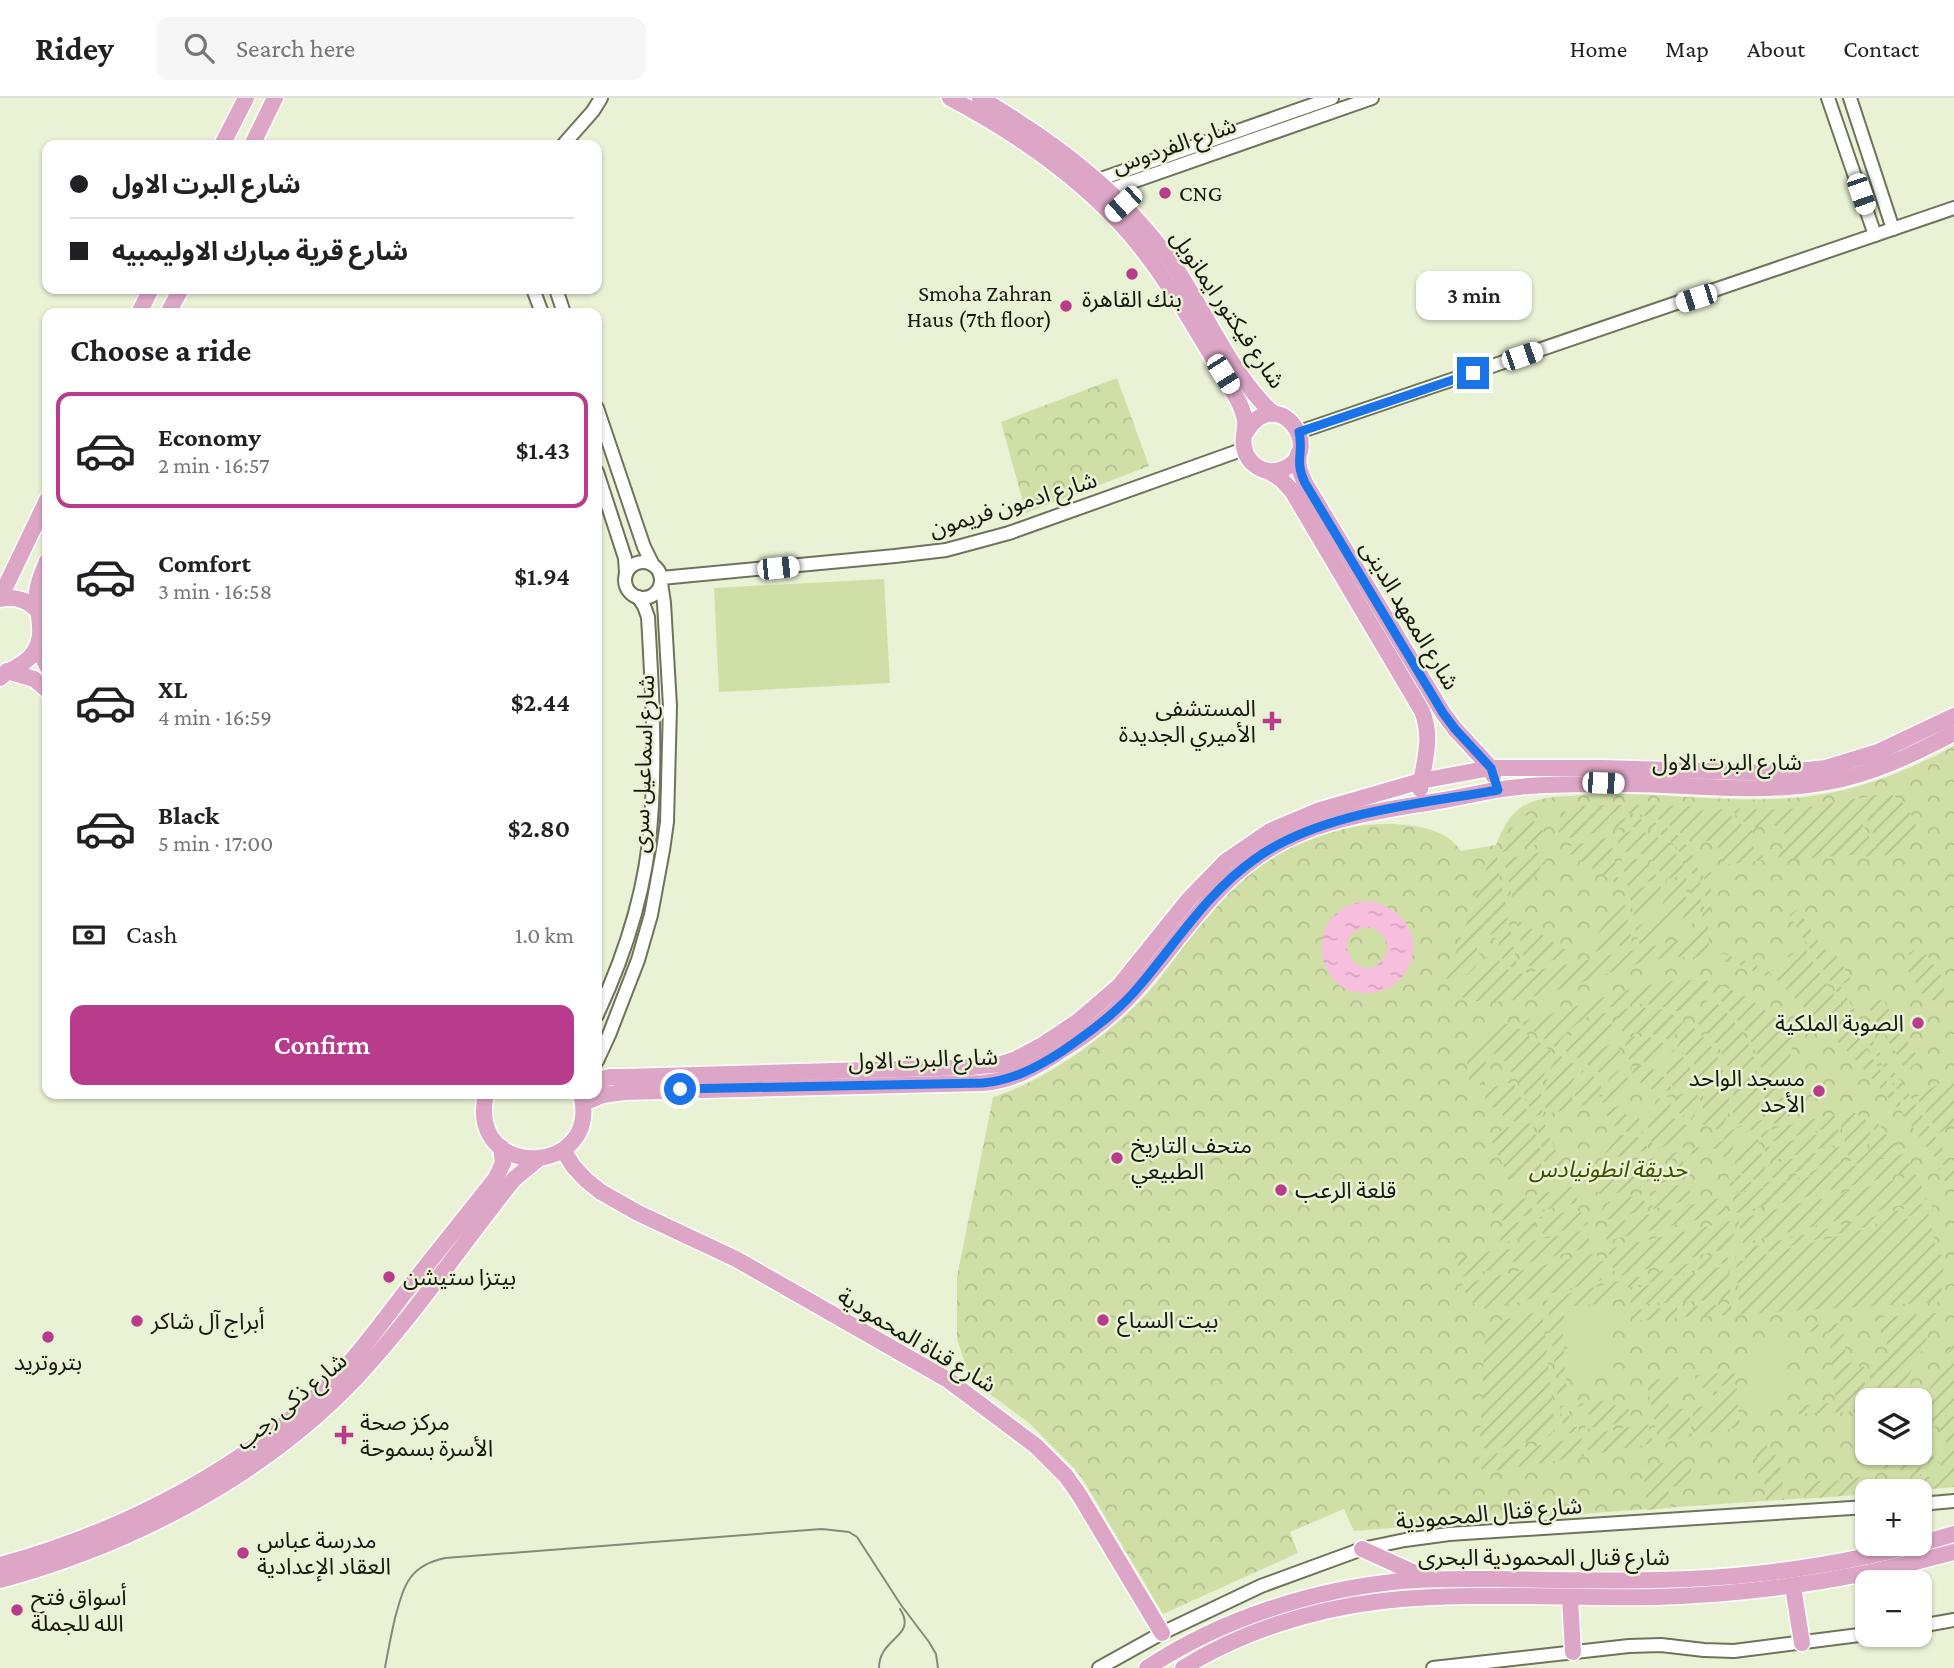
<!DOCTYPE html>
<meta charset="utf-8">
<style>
body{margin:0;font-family:"Crimson Pro","Noto Sans Arabic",serif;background:#f6f6f6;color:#202124;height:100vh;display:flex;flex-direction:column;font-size:26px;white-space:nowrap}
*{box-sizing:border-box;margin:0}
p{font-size:23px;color:#757577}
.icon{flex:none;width:38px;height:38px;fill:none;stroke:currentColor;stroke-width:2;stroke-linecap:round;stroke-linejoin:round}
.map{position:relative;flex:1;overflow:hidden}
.side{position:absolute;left:42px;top:210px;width:560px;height:791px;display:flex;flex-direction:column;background:#fff;border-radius:14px;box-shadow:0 2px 5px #0004}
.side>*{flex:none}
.top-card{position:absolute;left:42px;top:42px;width:560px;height:154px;border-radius:14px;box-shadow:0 2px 5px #0004;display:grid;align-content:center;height:154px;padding:0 28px;background:#fff}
.tools{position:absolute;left:1855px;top:1290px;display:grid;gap:14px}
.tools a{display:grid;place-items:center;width:77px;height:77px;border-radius:14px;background:#fff;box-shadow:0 2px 5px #0004;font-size:35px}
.end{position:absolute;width:32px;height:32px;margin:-16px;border:9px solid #1a73e8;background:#fff;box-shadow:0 0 0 4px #fff}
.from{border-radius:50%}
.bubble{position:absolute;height:49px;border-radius:14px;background:#fff;box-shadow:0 2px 5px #0004;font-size:23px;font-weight:600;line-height:49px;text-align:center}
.car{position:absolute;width:21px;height:42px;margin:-21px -10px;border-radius:9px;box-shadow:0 0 5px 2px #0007;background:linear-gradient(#fff 24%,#345 0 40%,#fff 0 76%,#345 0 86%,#fff 0)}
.top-card b{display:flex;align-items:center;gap:24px;height:66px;font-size:26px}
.top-card b+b{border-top:2px solid #e0e0e0}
.top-card i{width:18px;height:18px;background:#202124}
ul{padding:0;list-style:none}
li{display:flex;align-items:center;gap:21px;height:116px;margin:0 14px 10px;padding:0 14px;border:4px solid transparent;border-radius:14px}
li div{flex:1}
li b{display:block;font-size:26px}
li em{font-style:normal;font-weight:600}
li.active{border-color:#b83c8b}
li>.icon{width:63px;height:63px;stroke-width:1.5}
h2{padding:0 28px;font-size:32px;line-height:84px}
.pay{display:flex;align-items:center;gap:18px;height:77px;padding:0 28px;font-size:26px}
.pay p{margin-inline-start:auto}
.button{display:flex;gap:14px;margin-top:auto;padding:14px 28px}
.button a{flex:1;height:80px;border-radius:14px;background:#b83c8b;color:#fff;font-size:28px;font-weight:600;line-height:80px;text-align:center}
header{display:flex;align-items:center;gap:42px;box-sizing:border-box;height:98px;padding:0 35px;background:#fff;border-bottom:2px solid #e0e0e0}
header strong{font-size:33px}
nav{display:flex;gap:38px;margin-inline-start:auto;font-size:24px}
.search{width:490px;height:63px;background:#f6f6f6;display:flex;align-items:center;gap:18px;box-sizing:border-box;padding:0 24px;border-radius:14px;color:#757577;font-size:26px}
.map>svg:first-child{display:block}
</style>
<header>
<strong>Ridey</strong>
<div class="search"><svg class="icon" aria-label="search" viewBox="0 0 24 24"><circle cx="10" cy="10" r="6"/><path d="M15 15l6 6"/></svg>Search here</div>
<nav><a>Home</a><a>Map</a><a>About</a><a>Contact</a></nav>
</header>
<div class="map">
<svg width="1954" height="1570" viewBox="0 0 1954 1570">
<defs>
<pattern id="park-crowns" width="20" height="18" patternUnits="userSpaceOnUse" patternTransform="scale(1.75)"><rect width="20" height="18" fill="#d0dfa6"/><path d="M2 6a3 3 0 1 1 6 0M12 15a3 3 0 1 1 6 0" fill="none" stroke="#b2bf8e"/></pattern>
<pattern id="garden-furrows" width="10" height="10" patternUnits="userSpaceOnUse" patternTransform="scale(1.75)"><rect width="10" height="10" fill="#d0dfa6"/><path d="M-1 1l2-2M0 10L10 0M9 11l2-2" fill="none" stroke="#b2bf8e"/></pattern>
<pattern id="water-ripples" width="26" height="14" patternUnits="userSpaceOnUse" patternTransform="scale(1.75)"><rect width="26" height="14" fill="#f8bedd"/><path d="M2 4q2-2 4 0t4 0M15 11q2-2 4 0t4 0" fill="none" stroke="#d4a3bc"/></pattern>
</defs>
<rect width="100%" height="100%" fill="#eaf2d6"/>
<g fill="url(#park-crowns)" fill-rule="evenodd">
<path d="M1117 280 1149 368 1026 415 1001 324Z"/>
<path d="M1954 648V1389L1905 1393H1867V1396C1696 1408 1525 1419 1354 1433L1344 1411 1290 1434 1298 1455 1163 1516 1082 1380 1075 1372V1371L1029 1325 970 1281 957 1241V1179L993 999C1042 984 1100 943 1136 907 1165 879 1185 842 1212 811 1256 760 1327 723 1395 726 1420 728 1446 731 1461 753L1496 747C1502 732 1508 718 1523 708 1536 700 1553 699 1569 698 1644 691 1718 706 1793 700 1853 695 1901 676 1954 648ZM1867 1302H1920V1354H1867Z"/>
</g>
<g fill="url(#garden-furrows)">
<path d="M1887 695C1902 699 1914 718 1918 733L1914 740 1885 758 1863 714 1858 716 1879 759 1850 757 1800 761 1779 760 1778 755C1797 738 1776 718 1756 730L1739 721 1731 710 1767 712 1803 710Z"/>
<path d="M1630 707 1690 708 1692 713 1726 711 1734 722 1753 733C1748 743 1753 752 1763 758L1764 762 1723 767 1715 741 1694 747C1672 723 1642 710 1609 718L1611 732 1563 741 1558 733 1568 708Z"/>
<path d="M1528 717 1546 736 1545 745 1503 754C1506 736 1512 726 1528 717Z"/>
<path d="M1626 720C1666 722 1687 736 1699 774L1690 776C1679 740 1651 723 1615 731L1613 722Z"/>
<path d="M1633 733C1660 734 1677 750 1686 776L1664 782C1654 759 1644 752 1620 754L1617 736Z"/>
<path d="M1610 739 1620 788 1561 750Z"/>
<path d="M1552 752 1514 810 1504 761Z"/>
<path d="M1494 759H1497L1500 782 1507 814 1493 822 1485 837 1477 842V853L1481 858 1475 870 1467 877C1460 870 1454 880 1446 881L1490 761 1493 762Z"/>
<path d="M1633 759 1649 767 1659 781 1628 789 1621 760Z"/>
<path d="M1712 774 1708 831 1710 861C1692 859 1674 858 1656 861 1605 871 1504 924 1456 896L1457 892 1465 891 1467 889 1469 882 1481 872 1486 859 1494 857 1506 871 1520 876 1681 842C1707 829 1707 802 1703 776Z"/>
<path d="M1699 777C1705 803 1699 836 1668 839 1686 822 1692 804 1691 779Z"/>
<path d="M1686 780C1690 814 1672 839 1639 846L1635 829C1656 823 1668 806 1665 785Z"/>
<path d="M1661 785C1661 804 1652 817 1635 824L1629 793Z"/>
<path d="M1623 797 1632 845 1585 856Z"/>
<path d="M1798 811 1822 850 1827 853 1834 854 1851 881 1840 888 1884 962 1901 983 1954 1069V1088L1949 1090 1938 1071 1945 1069 1937 1057 1934 1059 1901 1013 1908 1008 1789 817Z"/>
<path d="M1508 819 1518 873C1509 869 1502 862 1497 854L1499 848 1498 842 1490 836 1497 825Z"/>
<path d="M1516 821 1574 857 1526 869Z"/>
<path d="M1803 848 1903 1009 1899 1012 1854 960 1770 875 1766 878 1737 866 1716 862 1718 855C1737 859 1753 865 1770 874Z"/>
<path d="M1914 852 1927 857 1945 884 1943 899 1937 904 1924 898 1906 870 1909 855Z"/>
<path d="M1687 882 1710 883 1688 918C1642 895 1585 904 1556 949L1520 924C1576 912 1628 885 1687 882Z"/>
<path d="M1719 886 1748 900 1795 934 1782 1000 1790 1002 1789 1005 1764 1018C1769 963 1750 932 1713 894Z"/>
<path d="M1710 899C1748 931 1765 969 1758 1019L1730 1029C1741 989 1727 948 1694 922Z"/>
<path d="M1883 901 1900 930 1886 938 1869 910Z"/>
<path d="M1638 909 1660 911 1684 922 1671 943C1655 935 1640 933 1623 936L1616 912Z"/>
<path d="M1608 914 1615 938 1594 950 1582 963 1561 950C1573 933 1588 920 1608 914Z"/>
<path d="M1511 925 1553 954C1542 974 1540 993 1542 1016L1534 1019 1519 985 1500 957 1492 956 1486 962 1482 987H1470L1467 965 1474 951 1492 929Z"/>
<path d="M1691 927C1709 942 1719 957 1725 980L1701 985 1694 966 1677 948Z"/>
<path d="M1902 934 1920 963 1906 972 1888 942Z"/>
<path d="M1636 938 1650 939 1668 947 1655 967 1647 964 1629 962 1624 941Z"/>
<path d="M1617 943 1623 964 1612 971 1605 978 1586 966 1597 953Z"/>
<path d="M1674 951 1687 963 1697 986 1674 991 1667 976 1661 970Z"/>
<path d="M1557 956 1579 969C1572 982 1569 996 1571 1011L1546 1016C1543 994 1547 976 1557 956Z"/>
<path d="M1631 968C1651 967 1665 974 1672 992L1654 995 1649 987 1635 983Z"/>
<path d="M1625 969 1629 985 1622 990 1618 1002 1602 1005C1602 988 1609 976 1625 969Z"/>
<path d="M1582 972 1602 983 1598 1005 1575 1009V992Z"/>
<path d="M1954 977V1025L1939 1035 1916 999Z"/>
<path d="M1513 984 1530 1019 1506 1025C1503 1014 1496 1008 1485 1008V991Z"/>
<path d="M1728 988 1730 1012 1721 1032 1698 1025 1703 1010V992Z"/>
<path d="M1697 993 1698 1006 1692 1022 1674 1012 1676 997Z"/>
<path d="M1672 998C1671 1014 1664 1026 1649 1033L1645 1019 1654 1010 1656 1001Z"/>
<path d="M1619 1008 1625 1016 1639 1020 1643 1035C1624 1037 1611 1029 1604 1012Z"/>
<path d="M1789 1009 1785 1023 1747 1033 1737 1041 1732 1039 1730 1042 1734 1046 1731 1055 1733 1067 1726 1068 1722 1052 1717 1050 1646 1067 1645 1062 1723 1043 1725 1036 1729 1033 1761 1022Z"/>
<path d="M1848 1013C1878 1018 1877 1052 1849 1061L1838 1015Z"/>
<path d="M1834 1016 1837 1028 1763 1046 1760 1034Z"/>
<path d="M1672 1019 1688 1028C1681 1044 1670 1047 1654 1051L1650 1038 1664 1029Z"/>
<path d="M1873 1019 1901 1055 1738 1095 1733 1076 1736 1075 1750 1084 1764 1085 1861 1060C1874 1050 1879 1037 1870 1022Z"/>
<path d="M1544 1023 1547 1035 1566 1072 1547 1075 1536 1024Z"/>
<path d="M1532 1025 1540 1052 1542 1077 1511 1084 1492 1044 1503 1030 1516 1028 1517 1032 1521 1031V1027Z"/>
<path d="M1838 1031 1841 1045 1768 1064 1764 1050Z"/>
<path d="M1756 1035 1768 1080C1734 1090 1720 1045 1756 1035Z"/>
<path d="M1619 1036 1627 1039 1644 1040 1648 1052 1600 1063Z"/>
<path d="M1842 1048 1845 1061 1772 1080 1768 1067Z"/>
<path d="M1903 1056 1914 1073 1832 1092 1825 1087 1820 1090 1819 1096 1736 1115 1728 1077 1731 1076 1738 1096Z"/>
<path d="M1683 1063 1686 1079 1648 1088 1645 1073Z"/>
<path d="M1638 1074 1641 1089 1603 1099 1594 1091 1592 1084Z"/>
<path d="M1916 1077 1927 1101 1743 1145 1738 1121 1820 1100 1824 1104 1828 1105 1832 1102 1833 1097Z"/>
<path d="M1688 1085 1692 1101 1653 1111 1649 1094Z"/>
<path d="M1579 1087 1581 1094 1577 1100 1576 1105 1538 1113 1535 1097Z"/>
<path d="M1643 1096 1646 1112 1602 1123 1601 1114 1604 1105Z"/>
<path d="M1530 1099 1533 1116 1501 1123C1493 1122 1492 1115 1491 1108Z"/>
<path d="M1724 1099 1727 1115 1606 1143 1608 1130 1614 1125Z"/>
<path d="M1930 1104 1933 1112 1736 1162 1735 1153 1798 1138Z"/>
<path d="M1577 1112 1587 1119 1588 1127 1543 1137 1540 1119Z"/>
<path d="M1928 1115 1938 1157 1944 1156 1943 1185 1939 1204 1740 1216 1736 1164Z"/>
<path d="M1534 1120 1537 1138 1501 1145 1499 1135 1503 1128Z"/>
<path d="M1731 1123 1736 1148 1616 1179 1613 1169 1600 1172 1602 1182 1496 1210C1477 1213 1468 1204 1462 1186L1596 1155 1599 1164 1610 1161 1608 1151Z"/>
<path d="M1587 1132 1591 1149 1519 1167 1518 1163 1507 1165V1168L1461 1179 1457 1161 1504 1150 1505 1152 1517 1149 1516 1146Z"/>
<path d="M1727 1155 1728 1164 1628 1190 1627 1182Z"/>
<path d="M1728 1167 1731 1201 1631 1207 1629 1192Z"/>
<path d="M1619 1183 1621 1194 1608 1196 1610 1205 1561 1209 1567 1298 1558 1300 1547 1201Z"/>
<path d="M1731 1206 1732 1217 1685 1219 1684 1209Z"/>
<path d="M1677 1209V1220L1634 1223 1632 1212Z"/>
<path d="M1542 1213 1555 1329C1553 1336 1549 1339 1542 1341L1489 1352C1484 1351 1480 1347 1480 1342L1485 1232 1494 1224Z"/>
<path d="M1936 1215C1926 1245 1912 1279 1891 1302H1872L1869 1269 1874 1268 1873 1263 1888 1262 1886 1237H1881V1219Z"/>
<path d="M1845 1225 1843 1245 1845 1246 1846 1265 1859 1264V1269H1864L1867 1313 1799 1316V1308L1836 1304 1829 1233 1806 1234V1227Z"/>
<path d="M1954 1244V1315C1932 1319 1939 1334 1920 1340V1309Z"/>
<path d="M1734 1274 1735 1287 1696 1290 1695 1277Z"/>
<path d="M1679 1279 1681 1291 1668 1293 1669 1312 1689 1310 1692 1338 1661 1342 1657 1337 1647 1286 1652 1282Z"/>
<path d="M1737 1291 1740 1329 1695 1337 1692 1310 1714 1307 1713 1294Z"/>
<path d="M1608 1302 1616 1308 1629 1311 1633 1322 1586 1331 1585 1328 1589 1323 1588 1312 1584 1308 1571 1310 1569 1314 1570 1326 1574 1329H1578L1579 1333 1566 1336 1564 1334 1560 1308Z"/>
<path d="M1954 1318V1389L1912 1392V1378H1909L1908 1372 1884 1371 1878 1367 1877 1355 1920 1354V1345L1930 1354V1363H1921L1920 1378 1942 1380 1943 1369 1939 1364 1934 1363V1356L1944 1351C1948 1344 1946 1337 1938 1334L1944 1322Z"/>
<path d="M1648 1325 1653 1345 1589 1357 1585 1338Z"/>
<path d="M1581 1339 1584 1358 1487 1374C1479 1372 1479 1367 1479 1359Z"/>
<path d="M1765 1346C1784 1362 1782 1378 1784 1402H1766L1764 1380H1759L1755 1348Z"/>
<path d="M1690 1362 1692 1386 1668 1389 1670 1410 1647 1412 1643 1367Z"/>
<path d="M1856 1380C1865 1378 1871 1383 1871 1393H1867V1396L1804 1401 1805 1389C1821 1376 1840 1387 1856 1380Z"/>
</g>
<g fill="#d0dfa6">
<path d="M884 481 890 585 719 594 714 490Z"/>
<path d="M1608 1207 1614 1276 1570 1280 1564 1211Z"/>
<path d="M1782 1241 1783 1306H1752L1751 1242Z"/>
</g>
<path fill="url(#water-ripples)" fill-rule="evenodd" d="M1368 803C1400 807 1424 837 1409 868 1403 881 1391 891 1377 894 1313 908 1298 808 1368 803ZM1369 829C1384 833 1394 849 1382 862 1357 891 1325 832 1369 829Z"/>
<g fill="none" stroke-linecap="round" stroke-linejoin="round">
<defs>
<g id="minor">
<path d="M1828 0 1875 137"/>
<path d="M1850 0 1893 131"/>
<path d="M563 47 593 13 601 0"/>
<path d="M1098 82 1332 0"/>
<path d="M1109 92 1372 0"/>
<path d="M533 191 542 215"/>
<path d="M556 191 564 215"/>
<path d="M597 310 644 449 653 467"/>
<path d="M1299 334 1954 110"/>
<path d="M597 374 625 460 626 475"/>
<circle cx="643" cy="482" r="18"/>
<path d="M661 480 895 458 946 452 1009 435 1244 351"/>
<path d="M597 917C625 857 647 788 651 722 656 654 652 587 648 519L644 508 638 499"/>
<path d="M597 963 609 937 638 862 651 817 663 752 667 724 670 608 664 505 661 485"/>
<path d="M1920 1406 1954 1403"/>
<path d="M1920 1528 1954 1522"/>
<path d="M1099 1570 1162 1535 1261 1488 1362 1451 1405 1442 1449 1436 1867 1409"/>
<path d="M1433 1570 1629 1548 1661 1547 1704 1552 1734 1553 1867 1536"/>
</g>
<g id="major">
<path d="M950 0C1016 35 1080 79 1129 135 1171 184 1202 243 1235 297 1240 305 1243 313 1245 322 1246 332 1242 340 1244 349 1247 366 1264 377 1280 372 1330 357 1278 281 1246 334"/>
<path d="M980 0C1059 47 1127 98 1179 175 1208 220 1235 282 1274 316"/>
<path d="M222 47 246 0"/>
<path d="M252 47 275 0"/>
<path d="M139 215 151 191"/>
<path d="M168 215 181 191"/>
<path d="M1298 356 1299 371 1305 385 1443 615 1455 631 1491 670 1493 677"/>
<path d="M1270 374 1282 382 1292 393 1422 613C1433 640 1424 663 1420 691"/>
<path d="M0 500 47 402"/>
<path d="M0 501C16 498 28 502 39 514"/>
<path d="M38 549 47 568"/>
<path d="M7 573 34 581 47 592"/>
<path d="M0 580C10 570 23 568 31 558 48 537 36 518 37 494 38 483 43 473 47 463"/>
<path d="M597 983 610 979H623L971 969 1001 966 1016 961 1044 946 1077 924 1119 888 1189 801 1226 763 1270 733 1317 713 1421 683 1491 670H1602L1777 675 1826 670 1878 654 1954 618"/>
<path d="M486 996C466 1084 603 1079 581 996"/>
<path d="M584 1005 603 997 624 994 983 985C1014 982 1037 969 1062 952 1087 937 1110 919 1130 898 1186 838 1219 768 1301 735 1344 717 1393 711 1438 703 1465 699 1492 691 1519 689 1545 686 1573 686 1600 686 1676 684 1753 698 1828 684 1873 676 1914 656 1954 635"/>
<path d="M563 1052 573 1068 586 1082 601 1094 638 1115 736 1161 948 1282 1036 1348 1066 1378 1080 1398 1162 1535"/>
<path d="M1362 1451 1426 1480"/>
<path d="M0 1467C125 1433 253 1367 343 1272 365 1248 384 1222 403 1197 434 1158 465 1119 496 1080L503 1065 501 1049"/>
<path d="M0 1482C131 1447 262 1379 356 1280 414 1218 461 1147 514 1081L538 1061"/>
<path d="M1793 1489 1802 1545"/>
<path d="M1570 1499 1573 1554"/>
<path d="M1147 1570C1223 1520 1312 1492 1401 1483 1433 1480 1465 1481 1497 1481 1560 1482 1624 1484 1688 1481 1777 1477 1868 1462 1954 1436"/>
<path d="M1183 1570C1242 1533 1314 1511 1382 1503 1473 1493 1566 1501 1657 1499 1758 1496 1857 1481 1954 1454"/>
</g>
</defs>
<use href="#minor" stroke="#6d745b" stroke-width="16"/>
<use href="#major" stroke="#fff" stroke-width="19"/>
<use href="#minor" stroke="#fff" stroke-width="12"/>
<use href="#major" stroke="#dda6c6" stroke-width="16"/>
<g stroke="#848a77" stroke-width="2">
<path d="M385 1570C388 1553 391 1537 395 1520 404 1488 408 1468 445 1460L822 1431 849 1434 857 1439 901 1507 929 1544 936 1556 938 1570"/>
<path d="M879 1570C879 1539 918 1539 900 1511"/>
</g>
</g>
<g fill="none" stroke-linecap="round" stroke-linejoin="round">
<path stroke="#1a73e8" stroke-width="9" d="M680 991 983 985C1013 982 1036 970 1061 954 1090 934 1119 913 1141 886 1178 842 1208 794 1255 761 1320 714 1420 706 1498 692L1491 670 1455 631 1443 615 1305 385C1294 363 1304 354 1299 334L1473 275"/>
</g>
<g fill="#b83c8b" stroke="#eaf2d6" stroke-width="2.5">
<circle cx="1165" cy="95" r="7"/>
<circle cx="1132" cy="176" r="7"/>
<circle cx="1066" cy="208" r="7"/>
<path d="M1268.5 612.5h7v7h7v7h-7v7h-7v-7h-7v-7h7z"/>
<circle cx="1918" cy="925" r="7"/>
<circle cx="1819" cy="993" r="7"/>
<circle cx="1117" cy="1060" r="7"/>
<circle cx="1281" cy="1092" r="7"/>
<circle cx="389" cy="1179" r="7"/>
<circle cx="1103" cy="1222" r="7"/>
<circle cx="137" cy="1223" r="7"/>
<circle cx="48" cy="1239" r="7"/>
<path d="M340.5 1326.5h7v7h7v7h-7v7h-7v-7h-7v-7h7z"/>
<circle cx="243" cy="1455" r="7"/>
<circle cx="17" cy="1512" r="7"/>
</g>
<g text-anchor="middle" stroke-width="5" stroke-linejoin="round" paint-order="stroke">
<g font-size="23" fill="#15180e" stroke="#eaf2d6">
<text transform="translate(1174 47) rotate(-19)" y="8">شارع الفردوس</text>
<text transform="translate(1228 211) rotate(56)" y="8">شارع فيكتور ايمانويل</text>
<text transform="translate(1013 406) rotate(-17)" y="8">شارع ادمون فريمون</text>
<text transform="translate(1410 517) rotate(59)" y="8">شارع المعهد الدينى</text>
<text x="1727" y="672">شارع البرت الاول</text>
<text transform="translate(643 666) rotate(-88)" y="8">شارع اسماعيل سرى</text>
<text transform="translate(923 961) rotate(-2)" y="8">شارع البرت الاول</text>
<text transform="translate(917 1242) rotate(31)" y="8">شارع قناة المحمودية</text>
<text transform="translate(291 1303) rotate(-40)" y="8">شارع ذكى رجب</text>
<text transform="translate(1489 1415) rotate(-5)" y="8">شارع قنال المحمودية</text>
<text x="1544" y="1467">شارع قنال المحمودية البحرى</text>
</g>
<g font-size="23" fill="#15180e" stroke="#eaf2d6" text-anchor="start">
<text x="1179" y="103">CNG</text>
<text x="1052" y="203" text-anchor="end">Smoha Zahran<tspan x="1052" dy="26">Haus (7th floor)</tspan></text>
<text x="1132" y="209" text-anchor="middle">بنك القاهرة</text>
<text x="1256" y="618" text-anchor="end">المستشفى<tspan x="1256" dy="26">الأميري الجديدة</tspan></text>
<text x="1904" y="933" text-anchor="end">الصوبة الملكية</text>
<text x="1805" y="988" text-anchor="end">مسجد الواحد<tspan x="1805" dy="26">الأحد</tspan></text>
<text x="1131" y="1055">متحف التاريخ<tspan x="1131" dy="26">الطبيعي</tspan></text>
<text x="1295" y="1100">قلعة الرعب</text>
<text x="403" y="1187">بيتزا ستيشن</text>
<text x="1117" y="1230">بيت السباع</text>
<text x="151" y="1231">أبراج آل شاكر</text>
<text x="48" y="1272" text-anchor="middle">بتروتريد</text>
<text x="360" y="1332">مركز صحة<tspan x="360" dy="26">الأسرة بسموحة</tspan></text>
<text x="257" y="1450">مدرسة عباس<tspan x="257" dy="26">العقاد الإعدادية</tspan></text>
<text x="31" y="1507">أسواق فتح<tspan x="31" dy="26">الله للجملة</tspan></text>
</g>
<g font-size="23" font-style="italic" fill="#414e00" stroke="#eaf2d6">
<text x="1608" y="1079">حديقة انطونيادس</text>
</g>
</g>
</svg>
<div class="tools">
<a><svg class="icon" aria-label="layers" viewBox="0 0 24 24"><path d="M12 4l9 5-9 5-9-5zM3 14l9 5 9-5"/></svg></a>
<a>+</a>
<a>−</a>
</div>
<i class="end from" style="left:680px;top:991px"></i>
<i class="end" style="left:1473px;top:275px"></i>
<div class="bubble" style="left:1416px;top:173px;width:116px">3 min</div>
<i class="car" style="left:1861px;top:96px;rotate:161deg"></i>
<i class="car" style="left:1123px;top:106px;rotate:228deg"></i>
<i class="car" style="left:1696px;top:200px;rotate:252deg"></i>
<i class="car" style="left:1522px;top:258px;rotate:71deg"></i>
<i class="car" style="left:1223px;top:276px;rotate:148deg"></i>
<i class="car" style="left:778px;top:470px;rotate:84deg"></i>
<i class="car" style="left:1603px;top:685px;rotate:92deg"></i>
<div class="top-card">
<b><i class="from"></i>شارع البرت الاول</b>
<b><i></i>شارع قرية مبارك الاوليمبيه</b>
</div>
<section class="side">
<h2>Choose a ride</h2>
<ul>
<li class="active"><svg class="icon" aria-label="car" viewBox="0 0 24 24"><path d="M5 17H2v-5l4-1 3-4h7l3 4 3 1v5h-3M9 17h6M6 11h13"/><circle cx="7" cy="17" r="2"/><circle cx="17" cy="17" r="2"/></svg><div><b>Economy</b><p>2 min · 16:57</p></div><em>$1.43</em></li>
<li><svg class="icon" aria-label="car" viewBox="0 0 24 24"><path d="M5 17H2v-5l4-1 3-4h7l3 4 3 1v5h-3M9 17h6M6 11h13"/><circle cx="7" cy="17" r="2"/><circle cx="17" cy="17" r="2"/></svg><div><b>Comfort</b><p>3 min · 16:58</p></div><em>$1.94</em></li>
<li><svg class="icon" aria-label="car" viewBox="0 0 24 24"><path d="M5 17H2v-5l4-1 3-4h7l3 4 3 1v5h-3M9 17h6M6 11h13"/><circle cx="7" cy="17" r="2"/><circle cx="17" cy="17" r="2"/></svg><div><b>XL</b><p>4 min · 16:59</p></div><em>$2.44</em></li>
<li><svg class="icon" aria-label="car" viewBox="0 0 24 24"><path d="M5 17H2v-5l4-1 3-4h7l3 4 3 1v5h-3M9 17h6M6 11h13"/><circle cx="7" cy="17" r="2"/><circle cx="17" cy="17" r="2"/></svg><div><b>Black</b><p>5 min · 17:00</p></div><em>$2.80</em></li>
</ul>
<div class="pay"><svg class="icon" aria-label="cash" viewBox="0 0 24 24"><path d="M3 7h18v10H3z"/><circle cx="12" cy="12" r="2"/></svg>Cash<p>1.0 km</p></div>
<div class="button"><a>Confirm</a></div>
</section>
</div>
